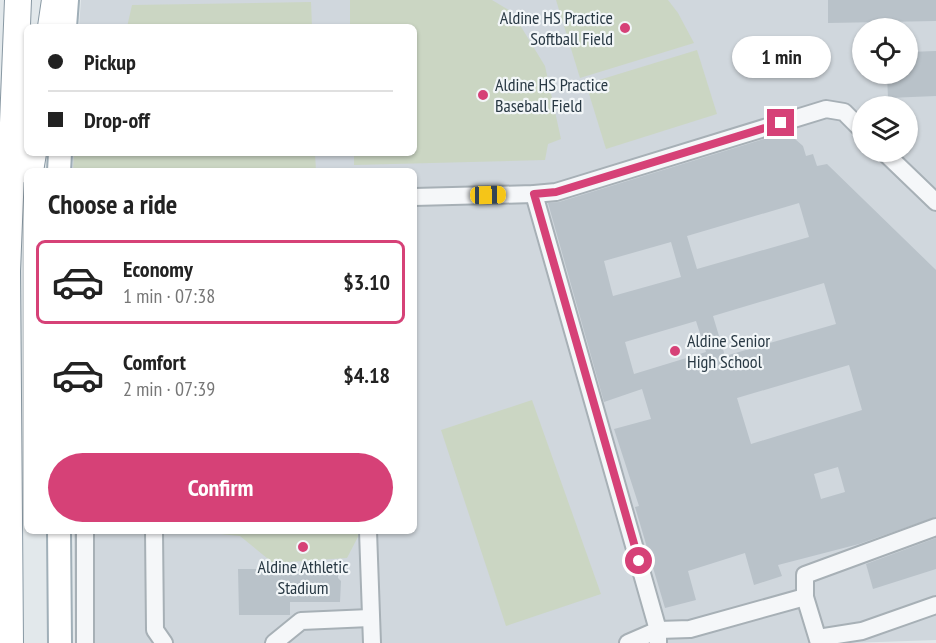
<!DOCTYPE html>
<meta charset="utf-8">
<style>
body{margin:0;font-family:"PT Sans Narrow",sans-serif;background:#f2f2f2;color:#222;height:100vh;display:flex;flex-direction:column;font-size:22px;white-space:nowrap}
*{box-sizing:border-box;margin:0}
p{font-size:20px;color:#767676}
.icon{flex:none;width:33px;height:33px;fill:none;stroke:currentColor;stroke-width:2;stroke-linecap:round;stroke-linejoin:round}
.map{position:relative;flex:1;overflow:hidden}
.details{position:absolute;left:24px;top:168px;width:393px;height:366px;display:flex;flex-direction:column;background:#fff;border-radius:9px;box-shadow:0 2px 4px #0004}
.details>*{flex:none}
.hud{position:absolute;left:24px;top:24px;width:393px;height:132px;border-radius:9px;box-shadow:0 2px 4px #0004;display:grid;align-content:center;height:132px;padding:0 24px;background:#fff}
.tools{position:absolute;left:852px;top:18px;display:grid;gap:12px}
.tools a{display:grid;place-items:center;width:66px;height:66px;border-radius:50%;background:#fff;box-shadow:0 2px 4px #0004;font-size:30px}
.end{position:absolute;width:27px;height:27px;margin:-14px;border:8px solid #d64177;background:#fff;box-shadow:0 0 0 3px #fff}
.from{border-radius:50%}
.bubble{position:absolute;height:42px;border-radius:21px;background:#fff;box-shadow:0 2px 4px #0004;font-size:20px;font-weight:600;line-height:42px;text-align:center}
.car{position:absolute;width:18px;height:36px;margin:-18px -9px;border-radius:8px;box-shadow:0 0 4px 2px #0007;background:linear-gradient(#f5c518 24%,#345 0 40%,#f5c518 0 76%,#345 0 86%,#f5c518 0)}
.hud b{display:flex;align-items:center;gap:21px;height:57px;font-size:22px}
.hud b+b{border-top:2px solid #e0e0e0}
.hud i{width:15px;height:15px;background:#222}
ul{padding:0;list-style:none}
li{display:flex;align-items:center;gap:18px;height:84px;margin:0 12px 9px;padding:0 12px;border:3px solid transparent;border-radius:9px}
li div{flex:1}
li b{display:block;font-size:22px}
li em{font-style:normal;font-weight:600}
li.current{border-color:#d64177}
li>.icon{width:54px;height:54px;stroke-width:1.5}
h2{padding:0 24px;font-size:27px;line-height:72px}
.action{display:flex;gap:12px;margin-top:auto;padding:12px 24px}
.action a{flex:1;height:69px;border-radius:36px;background:#d64177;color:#fff;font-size:24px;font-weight:600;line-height:69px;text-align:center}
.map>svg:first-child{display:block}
</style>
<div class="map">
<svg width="936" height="643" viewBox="0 0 936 643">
<rect width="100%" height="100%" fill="#e2e8eb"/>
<path fill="#d0d7dd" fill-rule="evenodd" d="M81 0H936V640L850 643H75L74 531H414V171H72L73 153H414V27H79ZM862 28H908V74H862ZM862 106H908V152H862Z"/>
<g fill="#cbd6c3">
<path d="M350 0H492L512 12 545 66 561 139 548 144 545 160 354 165V153H414V27H350Z"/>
<path d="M556 0H668L678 13 694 43 580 78Z"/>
<path d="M311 2 312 27H127L132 5Z"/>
<path d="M697 50 717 114 606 149 586 84Z"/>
<path d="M74 153H315L316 171H73Z"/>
<path d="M532 400 601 594 506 626 441 430Z"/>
<path d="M220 531H361L347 558 273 563 240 536 220 534Z"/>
</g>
<g fill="#b9c2c9" fill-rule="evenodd">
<path d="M828 0H936V21L828 23Z"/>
<path d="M936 51V96L888 98 887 74H908V52Z"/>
<path d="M787 132 803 146 806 156 813 154 817 166 827 164 936 270V517L859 544 778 565 782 576 754 585 745 553 688 571 696 600 665 608 635 507 639 506 614 429 651 419 642 389 604 402 548 203 559 202ZM799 203 809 237 697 269 687 236ZM671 242 681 277 613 296 604 261ZM824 283 836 324 725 356 713 316ZM696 321 706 352 634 374 625 342ZM849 365 862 410 751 444 737 398ZM838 467 845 492 821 499 814 474Z"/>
<path d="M936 538V569L873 589 866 564Z"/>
<path d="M304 567H336L335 574H338V578L341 581 340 602H290V615H239L238 569H304Z"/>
</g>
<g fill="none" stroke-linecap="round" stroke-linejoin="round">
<defs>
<g id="minor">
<path d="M884 152 936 202"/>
<path d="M534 194 658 630V643"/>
<path d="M414 197 534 194 556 192 826 109 844 112 862 130"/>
<path d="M154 531 155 630 164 643"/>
<path d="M368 531 372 643"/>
<path d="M818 638 862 631 936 605"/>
<path d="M85 643V531"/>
<path d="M274 643 301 621 370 618"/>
<path d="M628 643 658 630 690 629 805 597"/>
<path d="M819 643 805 597V575L936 527"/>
</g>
<g id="major">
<path d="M65 27 67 0"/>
<path d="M59 171 60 153"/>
<path d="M59 531 60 643"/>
</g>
<g id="highway">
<path d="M51 27 55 0"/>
<path d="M30 171 33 153"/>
<path d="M10 643 7 271 18 0"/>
</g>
</defs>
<use href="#minor" stroke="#a7b0b6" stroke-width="20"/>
<use href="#major" stroke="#a0afb8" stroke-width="26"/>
<use href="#highway" stroke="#8898a3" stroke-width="28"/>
<use href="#minor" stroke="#f5f7f9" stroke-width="16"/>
<use href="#major" stroke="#fff" stroke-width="22"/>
<use href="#highway" stroke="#fff" stroke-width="26"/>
</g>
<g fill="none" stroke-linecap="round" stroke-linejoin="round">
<path stroke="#d64177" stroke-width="8" d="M639 561 534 194 556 192 781 123"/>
</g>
<g fill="#d64177" stroke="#f2f6f8" stroke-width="2">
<circle cx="625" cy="28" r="6"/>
<circle cx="483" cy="95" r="6"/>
<circle cx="675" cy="351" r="6"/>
<circle cx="303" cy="547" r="6"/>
</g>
<g text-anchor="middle" stroke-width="4.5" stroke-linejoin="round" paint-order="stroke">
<g font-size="18" fill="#293944" stroke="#f2f6f8" text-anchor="start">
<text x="613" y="24" text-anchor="end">Aldine HS Practice<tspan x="613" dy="21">Softball Field</tspan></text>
<text x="495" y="91">Aldine HS Practice<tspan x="495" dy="21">Baseball Field</tspan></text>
<text x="687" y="347">Aldine Senior<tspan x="687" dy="21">High School</tspan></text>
<text x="303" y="573" text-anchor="middle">Aldine Athletic<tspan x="303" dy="21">Stadium</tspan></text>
</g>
</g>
</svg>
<div class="tools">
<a><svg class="icon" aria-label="locate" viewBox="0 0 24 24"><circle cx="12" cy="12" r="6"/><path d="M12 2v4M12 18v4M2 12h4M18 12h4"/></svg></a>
<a><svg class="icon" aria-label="layers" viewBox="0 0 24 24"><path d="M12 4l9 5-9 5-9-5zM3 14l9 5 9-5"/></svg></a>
</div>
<i class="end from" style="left:639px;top:561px"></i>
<i class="end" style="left:781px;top:123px"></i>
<div class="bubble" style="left:732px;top:36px;width:99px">1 min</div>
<i class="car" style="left:488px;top:195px;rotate:89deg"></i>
<div class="hud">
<b><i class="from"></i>Pickup</b>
<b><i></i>Drop-off</b>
</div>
<section class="details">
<h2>Choose a ride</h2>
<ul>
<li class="current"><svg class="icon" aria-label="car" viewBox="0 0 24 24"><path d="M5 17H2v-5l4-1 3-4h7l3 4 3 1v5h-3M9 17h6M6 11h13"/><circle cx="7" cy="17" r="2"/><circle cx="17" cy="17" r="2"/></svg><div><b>Economy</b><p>1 min · 07:38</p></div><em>$3.10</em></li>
<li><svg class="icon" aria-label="car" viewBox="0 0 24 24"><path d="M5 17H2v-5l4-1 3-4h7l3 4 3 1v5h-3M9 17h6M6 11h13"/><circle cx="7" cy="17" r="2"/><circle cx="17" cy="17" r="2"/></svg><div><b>Comfort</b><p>2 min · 07:39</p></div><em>$4.18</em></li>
</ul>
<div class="action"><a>Confirm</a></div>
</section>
</div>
